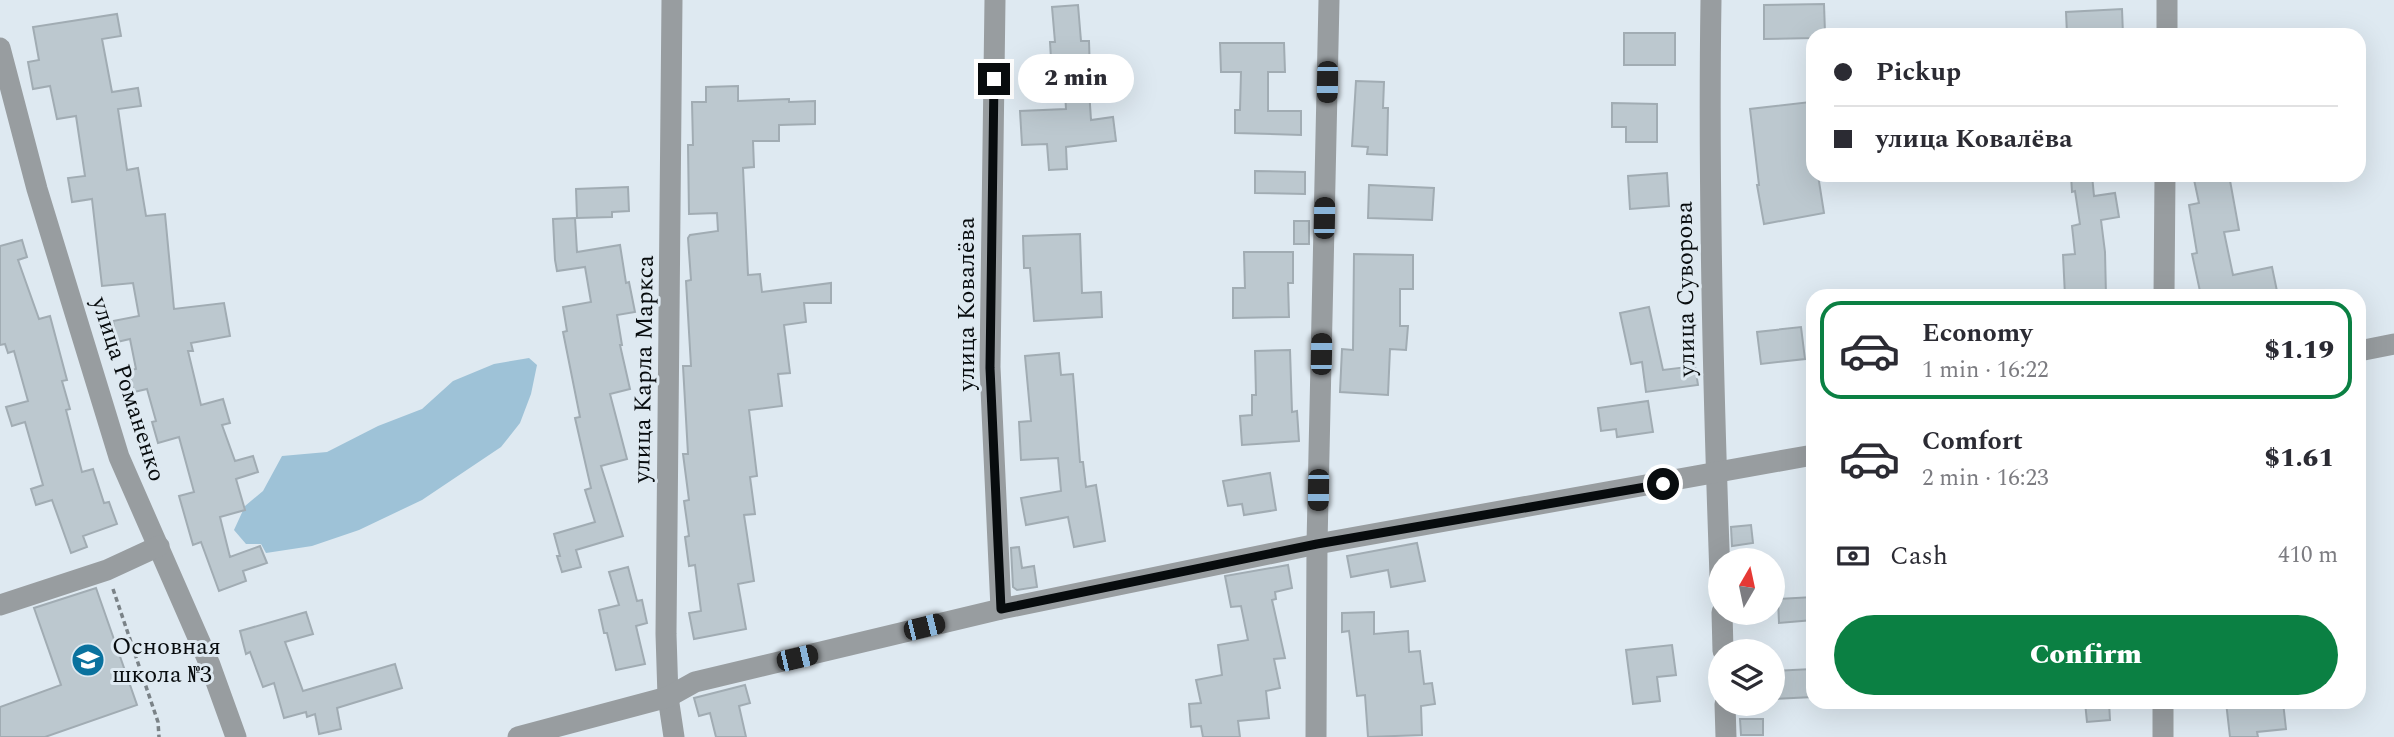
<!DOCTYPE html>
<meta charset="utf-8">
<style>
body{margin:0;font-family:Spectral,serif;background:#f2f2f3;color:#2b2b33;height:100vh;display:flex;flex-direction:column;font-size:26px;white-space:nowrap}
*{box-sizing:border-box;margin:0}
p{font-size:23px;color:#7c7c81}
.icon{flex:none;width:38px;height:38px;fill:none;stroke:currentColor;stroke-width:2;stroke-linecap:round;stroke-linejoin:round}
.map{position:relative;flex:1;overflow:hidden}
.sheet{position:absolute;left:1806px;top:289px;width:560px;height:420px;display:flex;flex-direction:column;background:#fff;border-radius:21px;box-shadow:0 7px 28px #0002}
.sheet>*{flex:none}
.banner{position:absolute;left:1806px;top:28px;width:560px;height:154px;border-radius:21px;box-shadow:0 7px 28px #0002;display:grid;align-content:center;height:154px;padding:0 28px;background:#fff}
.needle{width:46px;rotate:9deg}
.controls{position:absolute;left:1708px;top:548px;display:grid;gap:14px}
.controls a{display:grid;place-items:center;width:77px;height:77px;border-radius:50%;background:#fff;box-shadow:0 7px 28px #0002;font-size:35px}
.end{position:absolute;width:32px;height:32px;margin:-16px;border:9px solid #080c0e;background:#fff;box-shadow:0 0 0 4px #fff}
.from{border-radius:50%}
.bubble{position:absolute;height:49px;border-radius:24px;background:#fff;box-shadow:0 7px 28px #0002;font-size:23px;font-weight:800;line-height:49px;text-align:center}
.car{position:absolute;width:21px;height:42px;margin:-21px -10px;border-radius:9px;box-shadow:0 0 5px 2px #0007;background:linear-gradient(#222 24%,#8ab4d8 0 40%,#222 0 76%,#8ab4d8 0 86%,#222 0)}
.banner b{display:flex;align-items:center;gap:24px;height:66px;font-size:26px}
.banner b+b{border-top:2px solid #e1e1e2}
.banner i{width:18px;height:18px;background:#2b2b33}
ul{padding:12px 0 0;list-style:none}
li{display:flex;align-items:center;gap:21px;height:98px;margin:0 14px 10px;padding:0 14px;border:4px solid transparent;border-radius:21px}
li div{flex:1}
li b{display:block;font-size:26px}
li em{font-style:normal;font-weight:800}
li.on{border-color:#0b8043}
li>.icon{width:63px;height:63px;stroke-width:1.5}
.pay{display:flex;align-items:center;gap:18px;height:77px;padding:0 28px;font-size:26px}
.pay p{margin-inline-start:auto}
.primary-button{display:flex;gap:14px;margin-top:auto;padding:14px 28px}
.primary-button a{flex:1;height:80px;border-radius:42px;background:#0b8043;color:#fff;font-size:28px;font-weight:800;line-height:80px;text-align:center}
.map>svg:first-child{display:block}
</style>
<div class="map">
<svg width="2394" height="737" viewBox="0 0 2394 737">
<rect width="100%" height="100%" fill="#dee9f1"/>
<path fill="#9ec2d7" d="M529 358 537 365 531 394 520 423 501 447 422 500 359 530 312 546 266 553 261 544H246L234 530 245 506 263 491 282 456 327 452 378 426 422 409 453 381 494 364Z"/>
<g fill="#bcc8cf" stroke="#a1acb3" stroke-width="2">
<path d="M1824 4 1825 33H1816L1813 38 1764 39V5Z"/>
<path d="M1078 5 1081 41H1089L1090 74H1088L1091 120 1113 117 1116 141 1066 147 1067 169 1049 170 1047 144 1022 145 1020 111 1066 109 1064 75H1052L1050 42H1055L1052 7Z"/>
<path d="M2122 9 2123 35 2067 34 2066 12Z"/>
<path d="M117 14 121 36 102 39 112 92 138 88 141 106 118 109 127 170 138 168 146 216 165 214 174 309 224 303 230 336 191 343 193 351H188L201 405 223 399 230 423 222 425 235 461 253 456 258 472 236 479 245 510 220 517 230 557 260 546 267 563 243 571 246 581 219 591 201 542 193 545 179 496 194 492 179 437 158 443 152 422 156 421 147 389 134 392 129 370 136 369 130 339 117 342 113 321 139 316 133 283 102 286 92 199 72 202 68 178 85 176 76 116 57 119 50 86 33 89 28 62 39 60 33 27Z"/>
<rect x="1624" y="33" width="51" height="32"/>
<path d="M1220 43H1284L1285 72H1268V111H1301V135L1235 133V110H1240L1241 72H1221Z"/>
<path d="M1356 81 1384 82 1383 108H1388L1387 155 1367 154 1368 147 1352 146Z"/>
<path d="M738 86V101L789 99V102L815 101V124L779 125V141H753L754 167 743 168 748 275 760 274 762 292 831 283V303H804L806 322 784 325 790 373 778 374 782 406 749 410 757 476 750 477 755 514 744 515 754 581 738 584 746 629 694 639 689 613 701 611 695 565 689 566 685 537 689 536 684 501 689 500 683 454H688L683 366H691L686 281 691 280 688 238 690 235 718 231 717 213 689 214 688 145H693L692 102H706V87Z"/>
<path d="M1810 102 1813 127V175H1818L1824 213 1764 224 1757 185H1759L1750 109Z"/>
<path d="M1612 103 1657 104V142H1626V127H1612Z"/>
<path d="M1255 171 1305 172V194L1255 193Z"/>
<path d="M1667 173 1669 206 1630 209 1628 176Z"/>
<path d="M2071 175H2092L2094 196 2115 193 2119 217 2101 220 2105 252 2106 296H2065L2063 255 2075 254 2072 226 2080 224 2075 191 2072 192Z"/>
<path d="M2193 175H2229L2239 230 2224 232 2233 275 2272 267 2278 296H2201L2192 254 2197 253 2189 205 2199 203Z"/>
<path d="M1369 185 1434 188 1432 220 1368 218Z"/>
<path d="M628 187 629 211 612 212V217L577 218 576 189Z"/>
<path d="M575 218 577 252 620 245 626 283 629 282 635 312 617 315 622 345H620L630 389 610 394 627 459 601 466 623 536 576 550 581 567 562 572 557 556H560L554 534 595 522 585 490 591 488 575 418 580 417 563 332 567 331 563 307 591 302 585 267 557 271 555 260 553 219Z"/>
<rect x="1294" y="221" width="15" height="23"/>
<path d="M1080 234 1082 293 1101 292 1102 317 1034 321 1030 268H1024L1023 236Z"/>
<path d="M22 240 27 257 18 260 39 319 50 316 67 380 62 381 70 409 66 410 82 472 93 469 104 503 109 502 117 524 83 536 87 547 71 553 52 500 36 505 31 489 43 485 25 422 12 426 6 407 28 401 14 351 8 353 5 344 0 345V246Z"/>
<path d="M1244 252H1293V283H1288L1289 317 1233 318V288H1245Z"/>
<path d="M1354 254 1413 255V289H1400V326H1408L1406 350 1390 349 1388 395 1340 392 1342 349 1353 350Z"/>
<path d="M1649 307 1663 370 1695 366 1698 385 1646 392 1642 362 1631 364 1620 313Z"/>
<path d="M1801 327 1805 359 1761 364 1757 332Z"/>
<path d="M1290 350 1292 412 1297 411 1299 441 1242 445 1240 416 1252 415V395H1256L1255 351Z"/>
<path d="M1059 353 1061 375 1073 374 1080 462H1083L1086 487 1096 485 1105 541 1074 547 1068 517 1026 525 1021 498 1061 491 1058 458 1021 460 1019 422 1031 421 1025 356Z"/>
<path d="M1648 401 1653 432 1617 437 1616 429 1601 431 1598 408Z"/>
<path d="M1270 473 1276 510 1244 515 1242 504 1228 506 1223 481Z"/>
<path d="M1751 525 1753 543 1732 546 1731 527Z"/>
<path d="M1417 543 1425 581 1391 587 1388 570 1351 577 1347 556Z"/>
<path d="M1019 547 1022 568 1034 566 1037 587 1017 590 1013 587 1011 548Z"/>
<path d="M1288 565 1292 588 1275 592 1276 599 1272 600 1285 658 1274 659 1280 688 1266 691 1269 718 1238 721 1240 737H1203L1201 726 1191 727 1189 704 1201 703 1196 680 1222 675 1218 645 1248 640 1241 606 1231 607 1225 576Z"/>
<path d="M628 567 637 601 642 600 647 623 636 626 645 664 616 670 607 633H604L599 610 619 605 609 572Z"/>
<path d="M96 588 137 705 45 737H0V707L61 685 34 608Z"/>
<path d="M1813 597V620L1779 623 1778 599Z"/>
<path d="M306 612 313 634 285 642 303 691 395 664 402 688 337 708 341 729 319 734 315 714 307 717 306 712 284 718 274 683 263 687 250 652 246 654 240 631Z"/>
<path d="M1374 612V634L1408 631 1409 652 1420 651 1424 684 1432 683 1435 704 1421 706 1422 735 1368 737 1365 695 1357 696 1349 631 1342 632V613Z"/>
<path d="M1672 645 1676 675 1657 677 1660 701 1633 704 1626 650Z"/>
<path d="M1812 669 1813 697 1773 699V671Z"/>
<path d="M745 685 750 703 739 706 746 737H716L710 713 699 716 694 698Z"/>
<path d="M2085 702H2109L2110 720 2087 722Z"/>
<path d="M2226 702H2283L2286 729 2257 732 2258 737H2230Z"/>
<path d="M1740 719H1763V735H1741Z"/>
</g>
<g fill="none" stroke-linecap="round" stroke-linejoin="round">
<path stroke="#7a8287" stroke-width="3.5" stroke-dasharray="5 3.5" stroke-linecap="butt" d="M113 589 158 722 159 737"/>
<g stroke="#989da0" stroke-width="21">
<path d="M672 0 666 634 668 697 674 737"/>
<path d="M995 0 990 367 1001 609"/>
<path d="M1711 0C1708 192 1713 384 1720 576"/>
<path d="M2167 35V0"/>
<path d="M0 48 37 189 119 457 210 665 236 737"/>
<path d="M2164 296 2165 175"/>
<path d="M2359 351 2394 344"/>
<path d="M0 605 107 570 159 546"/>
<path d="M1722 612 1723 651"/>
<path d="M2163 702V737"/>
<path d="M1725 704 1726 737"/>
<path d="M518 737 668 697 695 682 1001 609 1317 544 1813 455"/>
<path d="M1316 737 1317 544 1329 0"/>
</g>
</g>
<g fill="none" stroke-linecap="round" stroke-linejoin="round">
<path stroke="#080c0e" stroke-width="9" d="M994 79 990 368 1001 609 1317 544 1663 484"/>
</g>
<defs>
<symbol id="school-disc" viewBox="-11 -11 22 22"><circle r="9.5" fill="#0a729e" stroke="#dee9f1"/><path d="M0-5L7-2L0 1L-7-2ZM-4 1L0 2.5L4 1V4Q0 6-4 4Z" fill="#fff"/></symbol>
</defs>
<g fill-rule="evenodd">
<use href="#school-disc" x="69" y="641" width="38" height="38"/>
</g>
<g text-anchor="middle" stroke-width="6" stroke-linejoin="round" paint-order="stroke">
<g font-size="24" fill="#080c0e" stroke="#dee9f1">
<text transform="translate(1685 289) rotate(-91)" y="8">улица Суворова</text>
<text transform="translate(966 304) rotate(-90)" y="8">улица Ковалёва</text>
<text transform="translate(643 369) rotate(-89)" y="8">улица Карла Маркса</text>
<text transform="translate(129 389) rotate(72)" y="8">улица Романенко</text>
</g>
<g font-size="24" fill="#080c0e" stroke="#dee9f1" text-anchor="start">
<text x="112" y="654">Основная<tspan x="112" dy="28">школа №3</tspan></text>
</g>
</g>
</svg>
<div class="controls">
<a><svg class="needle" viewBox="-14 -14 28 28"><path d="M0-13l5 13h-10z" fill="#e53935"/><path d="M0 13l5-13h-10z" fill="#7c7c81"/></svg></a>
<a><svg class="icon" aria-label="layers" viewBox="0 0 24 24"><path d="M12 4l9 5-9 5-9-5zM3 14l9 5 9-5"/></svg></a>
</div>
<i class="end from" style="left:1663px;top:484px"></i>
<i class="end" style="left:994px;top:79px"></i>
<div class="bubble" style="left:1018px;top:54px;width:116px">2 min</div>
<i class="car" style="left:1327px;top:82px;rotate:181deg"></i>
<i class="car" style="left:1324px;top:218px;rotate:1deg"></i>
<i class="car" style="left:1321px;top:354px;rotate:1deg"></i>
<i class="car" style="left:1318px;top:490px;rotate:181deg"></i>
<i class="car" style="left:924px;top:627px;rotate:76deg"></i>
<i class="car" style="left:797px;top:658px;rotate:77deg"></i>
<div class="banner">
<b><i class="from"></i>Pickup</b>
<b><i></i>улица Ковалёва</b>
</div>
<section class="sheet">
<ul>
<li class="on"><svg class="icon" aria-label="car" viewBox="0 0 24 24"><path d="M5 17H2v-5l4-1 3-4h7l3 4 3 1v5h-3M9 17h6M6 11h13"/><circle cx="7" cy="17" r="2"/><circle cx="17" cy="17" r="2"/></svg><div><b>Economy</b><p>1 min · 16:22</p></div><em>$1.19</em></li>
<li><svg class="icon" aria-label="car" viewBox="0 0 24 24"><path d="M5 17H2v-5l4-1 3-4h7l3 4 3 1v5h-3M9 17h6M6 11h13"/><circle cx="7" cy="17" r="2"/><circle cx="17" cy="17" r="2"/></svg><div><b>Comfort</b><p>2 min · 16:23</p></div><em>$1.61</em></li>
</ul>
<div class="pay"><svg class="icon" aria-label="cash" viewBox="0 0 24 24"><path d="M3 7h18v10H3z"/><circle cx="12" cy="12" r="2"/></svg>Cash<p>410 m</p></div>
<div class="primary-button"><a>Confirm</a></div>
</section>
</div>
